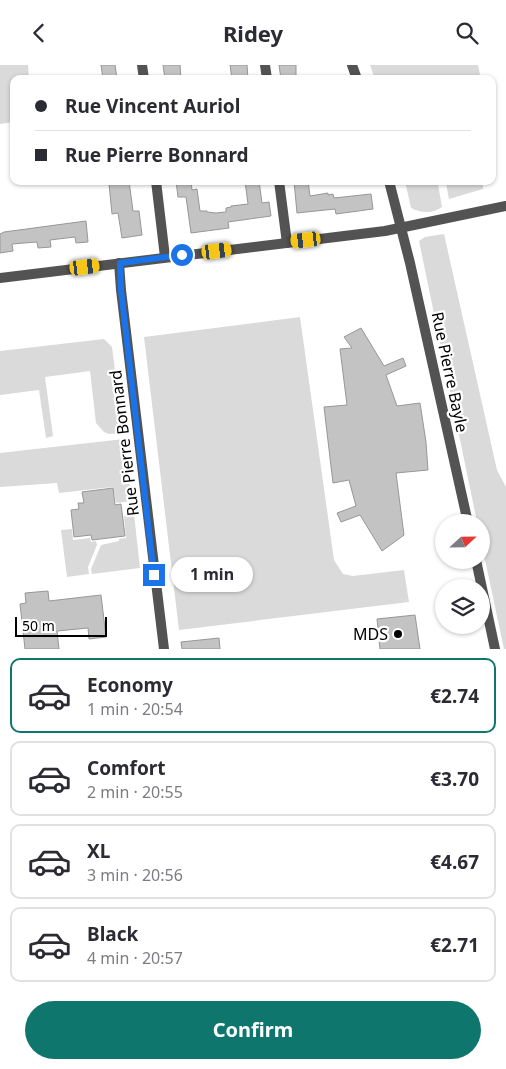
<!DOCTYPE html>
<meta charset="utf-8">
<style>
body{margin:0;font-family:"Noto Sans",sans-serif;background:#f2f2f3;color:#2b2b33;height:100vh;display:flex;flex-direction:column;font-size:19px;white-space:nowrap}
*{box-sizing:border-box;margin:0}
p{font-size:16px;color:#7c7c81}
.icon{flex:none;width:28px;height:28px;fill:none;stroke:currentColor;stroke-width:2;stroke-linecap:round;stroke-linejoin:round}
.map{position:relative;height:584px;overflow:hidden}
.side{display:flex;flex-direction:column;background:#fff;flex:1}
.side>*{flex:none}
.banner{position:absolute;left:10px;top:10px;width:486px;height:110px;border-radius:10px;box-shadow:0 1px 4px #0004;display:grid;align-content:center;height:110px;padding:0 25px;background:#fff}
.needle{width:32px;rotate:68deg}
.fabs{position:absolute;left:435px;top:449px;display:grid;gap:10px}
.fabs a{display:grid;place-items:center;width:55px;height:55px;border-radius:50%;background:#fff;box-shadow:0 1px 4px #0004;font-size:25px}
.scale{position:absolute;left:15px;bottom:12px;width:92px;box-sizing:border-box;padding-left:5px;border:2px solid #000;border-top:0;font-size:14px;line-height:18px;white-space:nowrap;color:#000;-webkit-text-stroke:4px #fff;paint-order:stroke}
.end{position:absolute;width:22px;height:22px;margin:-11px;border:6px solid #1a73e8;background:#fff;box-shadow:0 0 0 2px #fff}
.from{border-radius:50%}
.bubble{position:absolute;height:35px;border-radius:18px;background:#fff;box-shadow:0 1px 4px #0004;font-size:16px;font-weight:700;line-height:35px;text-align:center}
.car{position:absolute;width:15px;height:30px;margin:-15px -8px;border-radius:6px;box-shadow:0 0 4px 1px #0007;background:linear-gradient(#f5c518 24%,#345 0 40%,#f5c518 0 76%,#345 0 86%,#f5c518 0)}
.banner b{display:flex;align-items:center;gap:18px;height:48px;font-size:19px}
.banner b+b{border-top:1px solid #e1e1e2}
.banner i{width:12px;height:12px;background:#2b2b33}
ul{padding:9px 0 0;list-style:none}
li{display:flex;align-items:center;gap:15px;height:75px;margin:0 10px 8px;padding:0 15px;border:2px solid #e1e1e2;border-radius:10px}
li div{flex:1}
li b{display:block;font-size:19px}
li em{font-style:normal;font-weight:700}
li.current{border-color:#0f766e}
li>.icon{width:45px;height:45px;stroke-width:1.5}
.button{display:flex;gap:10px;margin-top:auto;padding:10px 25px}
.button a{flex:1;height:58px;border-radius:30px;background:#0f766e;color:#fff;font-size:20px;font-weight:700;line-height:58px;text-align:center}
header{display:flex;justify-content:space-between;align-items:center;height:65px;padding:0 25px;background:#fff;font-size:22px;font-weight:700}
.map>svg:first-child{display:block}
</style>
<header><svg class="icon" aria-label="back" viewBox="0 0 24 24"><path d="M15 5l-7 7 7 7"/></svg>Ridey<svg class="icon" aria-label="search" viewBox="0 0 24 24"><circle cx="10" cy="10" r="6"/><path d="M15 15l6 6"/></svg></header>
<div class="map">
<svg width="506" height="584" viewBox="0 0 506 584">
<rect width="100%" height="100%" fill="#fff"/>
<g fill="#dadada">
<path d="M0 0H28L29 14H14V57L0 59Z"/>
<path d="M370 0H478L481 14H375Z"/>
<path d="M405 116H483V124L449 134 446 118 438 119 442 142C433 149 421 148 411 143Z"/>
<path d="M444 169 497 405 506 422V584H504L481 476V458L477 457 419 176 425 172Z"/>
<path d="M300 252 334 495 343 509 353 511 404 505 409 537 179 565 144 272Z"/>
<path d="M104 274 112 282 123 368 109 369 104 367 96 358 90 306 45 312 53 371 46 373 39 325 0 330V286Z"/>
<path d="M124 374 132 436 116 438 113 422 59 428 57 418 0 422V388Z"/>
<path d="M134 449 140 503 92 509 91 504 101 480 119 476V474L126 473 124 451Z"/>
<path d="M72 464 73 475 90 473 91 477 96 476 97 480 88 502 89 509 67 512 61 465Z"/>
</g>
<g fill="#c3c3c3" stroke="#979797">
<path d="M101 0H115L117 14H103Z"/>
<path d="M163 0H180L181 14H165Z"/>
<path d="M230 0H247L248 14H232Z"/>
<path d="M279 0H296V14H281Z"/>
<path d="M129 116 133 146H139L142 170 122 173 118 148 112 149 109 119Z"/>
<path d="M176 116H191L192 125 197 124 200 146H207V147L216 148 226 147V143L231 142V141L248 139 245 116H259L262 138 269 137 271 151 228 157 229 163 191 168 186 132H178Z"/>
<path d="M294 116H308L310 131 328 128V130L333 129 334 133 371 129 373 144 336 149 335 144 297 148Z"/>
<path d="M86 156 88 177 76 178 75 172 50 175 51 182 38 183 37 177 12 179 13 186 0 188V169L4 167Z"/>
<path d="M361 263 384 301 403 293 406 301 386 310 397 341 420 338 426 377 428 405 396 408 404 470 382 486 360 450 341 457 337 448 356 441 349 415 333 418 324 342 347 340 340 284 352 283 344 272Z"/>
<path d="M113 423 115 440 121 439 125 471 92 475 91 470 74 472 71 445 79 444 78 438H84L82 427Z"/>
<path d="M48 526 49 536 101 530 106 572 89 574 88 563 57 566 59 584H25L20 539 26 538 25 528Z"/>
<path d="M415 550 420 584H380L377 554Z"/>
<path d="M219 573 220 584H182L181 577Z"/>
</g>
<g fill="none" stroke-linecap="round" stroke-linejoin="round">
<g stroke="#535353" stroke-width="10">
<path d="M142 0 144 14"/>
<path d="M265 0 267 14"/>
<path d="M352 0 357 14"/>
<path d="M156 116 165 192"/>
<path d="M279 116 287 178"/>
<path d="M389 116 410 198 468 458"/>
<path d="M119 198 121 225 164 584"/>
<path d="M0 213 385 166 506 141"/>
<path d="M476 495 495 584"/>
</g>
</g>
<g fill="none" stroke-linecap="round" stroke-linejoin="round">
<path stroke="#1a73e8" stroke-width="6" d="M154 510 121 225 120 198 182 190"/>
</g>
<circle fill="#000" stroke="#fff" stroke-width="2" cx="398" cy="569" r="5"/>
<g text-anchor="middle" stroke-width="4.5" stroke-linejoin="round" paint-order="stroke">
<g font-size="16" fill="#000" stroke="#fff">
<text transform="translate(450 307) rotate(78)" y="6">Rue Pierre Bayle</text>
<text transform="translate(124 378) rotate(-97)" y="6">Rue Pierre Bonnard</text>
</g>
<g font-size="16" fill="#000" stroke="#fff" text-anchor="end">
<text x="388" y="575">MDS</text>
</g>
</g>
</svg>
<div class="fabs">
<a><svg class="needle" viewBox="-14 -14 28 28"><path d="M0-13l5 13h-10z" fill="#e53935"/><path d="M0 13l5-13h-10z" fill="#7c7c81"/></svg></a>
<a><svg class="icon" aria-label="layers" viewBox="0 0 24 24"><path d="M12 4l9 5-9 5-9-5zM3 14l9 5 9-5"/></svg></a>
</div>
<div class="scale">50 m</div>
<i class="end from" style="left:182px;top:190px"></i>
<i class="end" style="left:154px;top:510px"></i>
<div class="bubble" style="left:171px;top:492px;width:82px">1 min</div>
<i class="car" style="left:306px;top:175px;rotate:263deg"></i>
<i class="car" style="left:217px;top:186px;rotate:83deg"></i>
<i class="car" style="left:85px;top:202px;rotate:83deg"></i>
<div class="banner">
<b><i class="from"></i>Rue Vincent Auriol</b>
<b><i></i>Rue Pierre Bonnard</b>
</div>
</div>
<section class="side">
<ul>
<li class="current"><svg class="icon" aria-label="car" viewBox="0 0 24 24"><path d="M5 17H2v-5l4-1 3-4h7l3 4 3 1v5h-3M9 17h6M6 11h13"/><circle cx="7" cy="17" r="2"/><circle cx="17" cy="17" r="2"/></svg><div><b>Economy</b><p>1 min · 20:54</p></div><em>€2.74</em></li>
<li><svg class="icon" aria-label="car" viewBox="0 0 24 24"><path d="M5 17H2v-5l4-1 3-4h7l3 4 3 1v5h-3M9 17h6M6 11h13"/><circle cx="7" cy="17" r="2"/><circle cx="17" cy="17" r="2"/></svg><div><b>Comfort</b><p>2 min · 20:55</p></div><em>€3.70</em></li>
<li><svg class="icon" aria-label="car" viewBox="0 0 24 24"><path d="M5 17H2v-5l4-1 3-4h7l3 4 3 1v5h-3M9 17h6M6 11h13"/><circle cx="7" cy="17" r="2"/><circle cx="17" cy="17" r="2"/></svg><div><b>XL</b><p>3 min · 20:56</p></div><em>€4.67</em></li>
<li><svg class="icon" aria-label="car" viewBox="0 0 24 24"><path d="M5 17H2v-5l4-1 3-4h7l3 4 3 1v5h-3M9 17h6M6 11h13"/><circle cx="7" cy="17" r="2"/><circle cx="17" cy="17" r="2"/></svg><div><b>Black</b><p>4 min · 20:57</p></div><em>€2.71</em></li>
</ul>
<div class="button"><a>Confirm</a></div>
</section>
